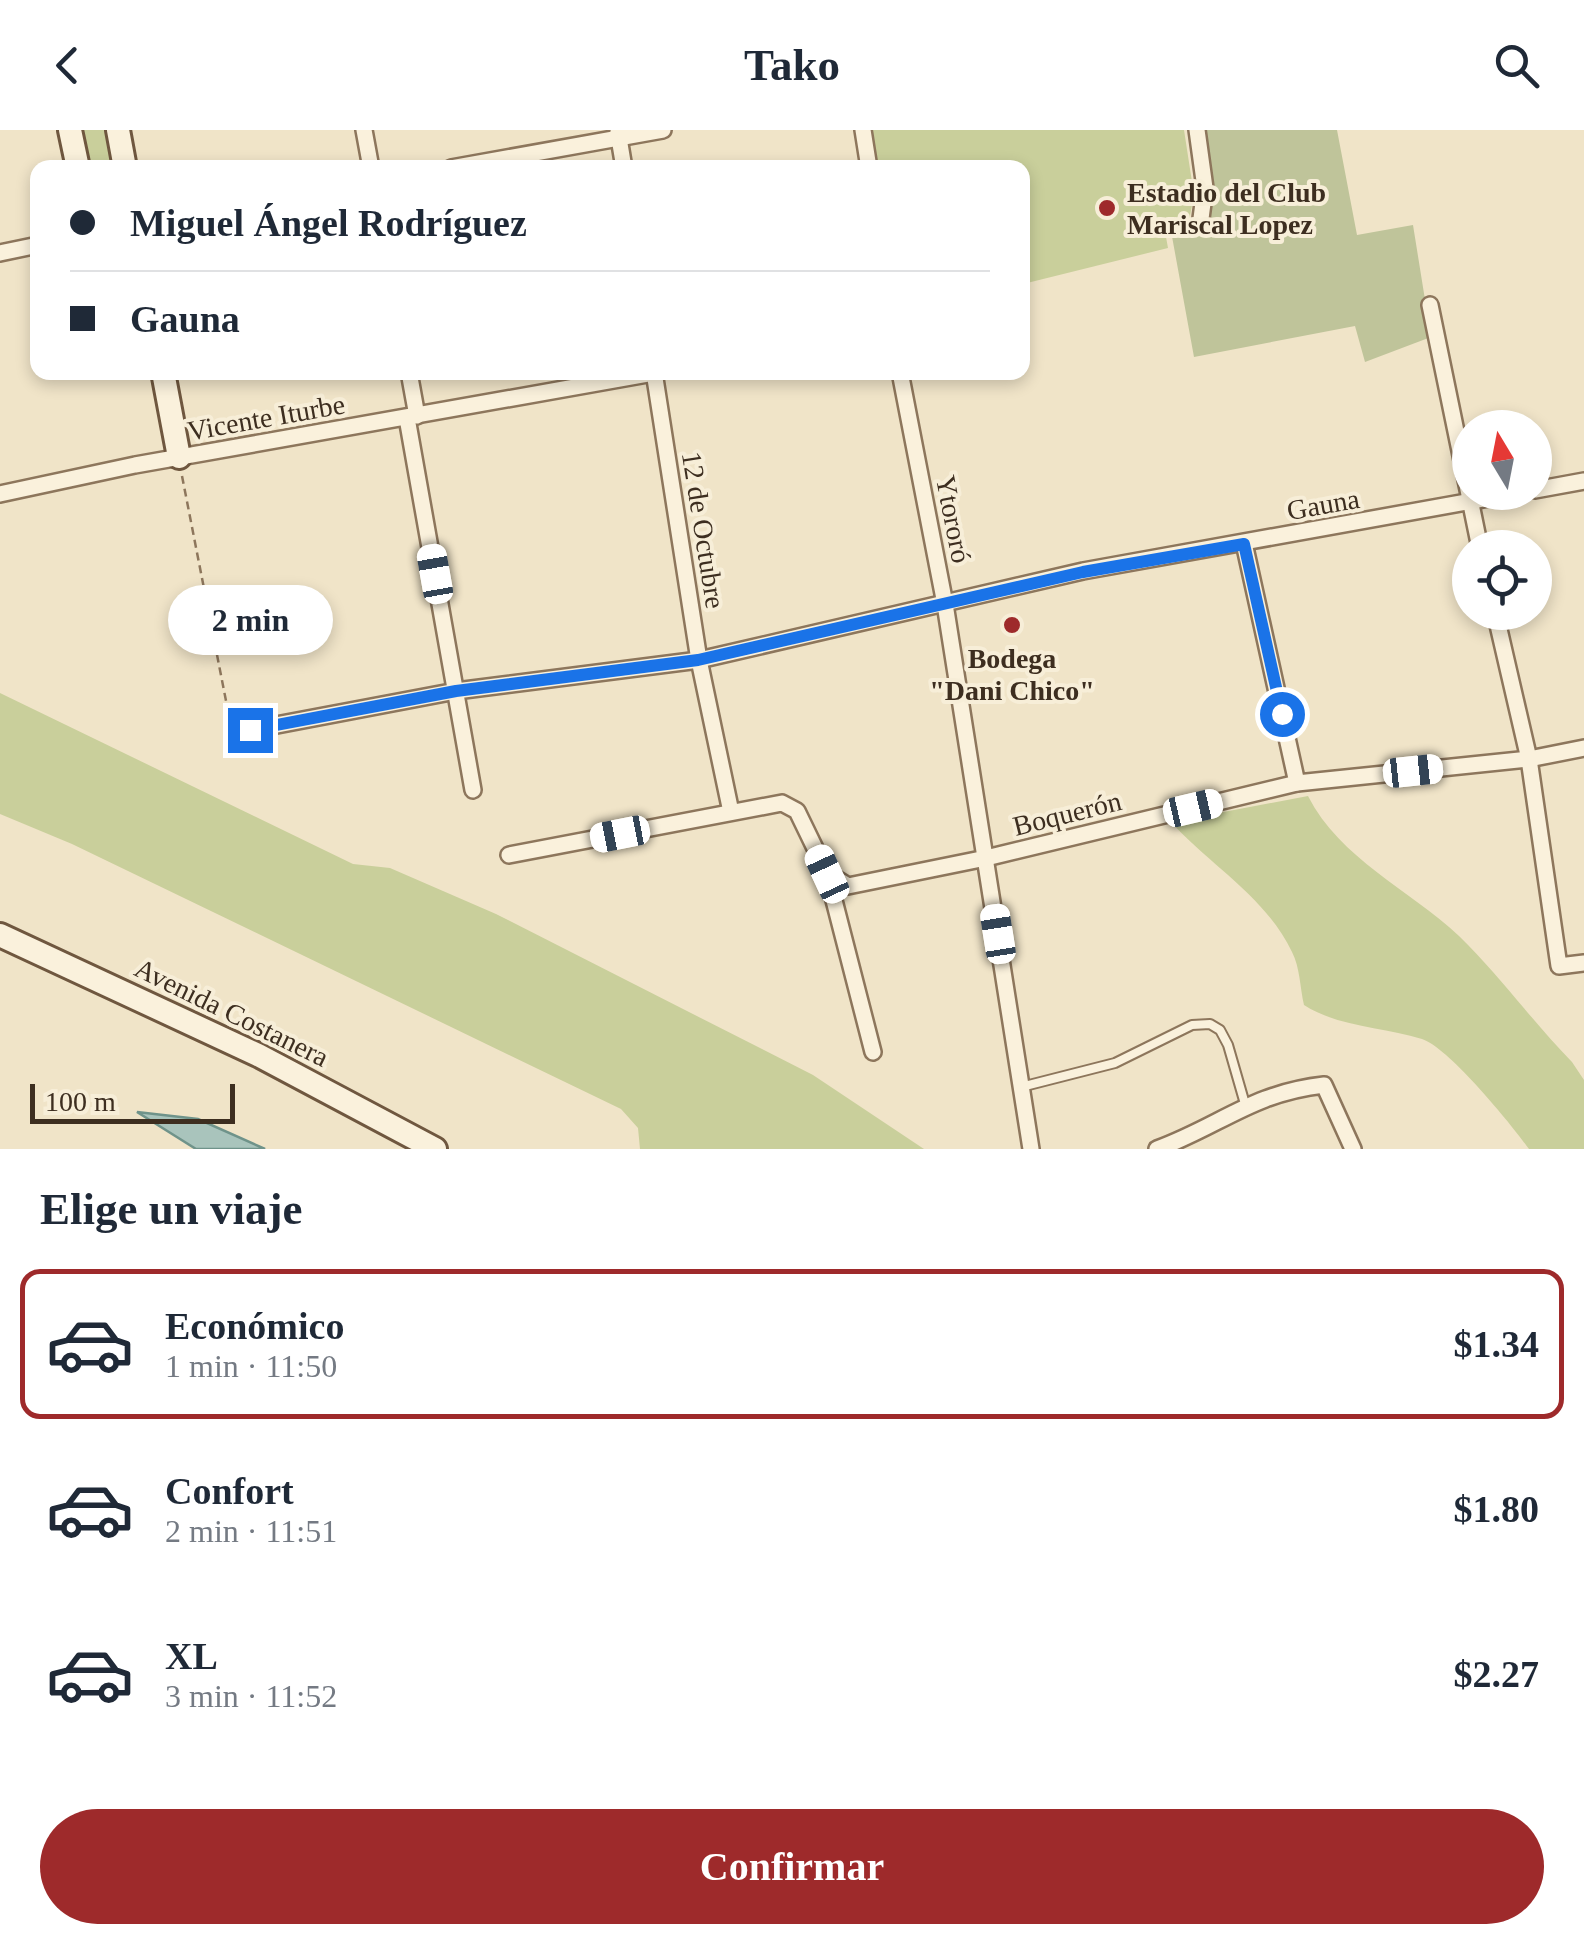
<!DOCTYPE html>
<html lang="es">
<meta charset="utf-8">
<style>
body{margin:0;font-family:Georgia,serif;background:#f2f2f3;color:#1f2937;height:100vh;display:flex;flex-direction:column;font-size:38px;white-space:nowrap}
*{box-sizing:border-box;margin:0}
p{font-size:32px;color:#747a83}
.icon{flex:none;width:55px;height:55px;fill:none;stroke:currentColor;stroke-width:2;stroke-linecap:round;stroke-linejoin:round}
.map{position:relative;height:1019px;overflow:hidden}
.details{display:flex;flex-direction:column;background:#fff;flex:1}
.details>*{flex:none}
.guide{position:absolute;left:30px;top:30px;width:1000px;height:220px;border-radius:20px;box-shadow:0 5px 15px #0003;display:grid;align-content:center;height:220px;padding:0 40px;background:#fff}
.needle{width:65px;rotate:350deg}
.controls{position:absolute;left:1452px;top:280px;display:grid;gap:20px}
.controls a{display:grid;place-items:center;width:100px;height:100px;border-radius:50%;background:#fff;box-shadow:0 5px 15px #0003;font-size:50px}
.scale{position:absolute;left:30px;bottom:25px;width:205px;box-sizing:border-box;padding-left:10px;border:5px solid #3d2e20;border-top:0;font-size:28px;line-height:35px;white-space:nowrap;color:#3d2e20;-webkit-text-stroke:8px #f7eed8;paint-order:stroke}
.end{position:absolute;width:45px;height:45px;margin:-22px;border:12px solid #1a73e8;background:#fff;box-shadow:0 0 0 5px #fff}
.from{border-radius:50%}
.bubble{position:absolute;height:70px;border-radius:35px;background:#fff;box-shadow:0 5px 15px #0003;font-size:32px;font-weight:800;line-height:70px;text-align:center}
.car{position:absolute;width:30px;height:60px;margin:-30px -15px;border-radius:12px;box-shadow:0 0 8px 2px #0007;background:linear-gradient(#fff 24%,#345 0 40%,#fff 0 76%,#345 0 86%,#fff 0)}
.guide b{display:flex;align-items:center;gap:35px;height:95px;font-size:38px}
.guide b+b{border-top:2px solid #e0e1e3}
.guide i{width:25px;height:25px;background:#1f2937}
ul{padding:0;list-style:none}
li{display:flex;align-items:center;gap:30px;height:150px;margin:0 20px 15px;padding:0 20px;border:5px solid transparent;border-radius:20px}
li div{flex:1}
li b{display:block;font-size:38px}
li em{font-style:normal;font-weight:800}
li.selected{border-color:#9e2a2b}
li>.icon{width:90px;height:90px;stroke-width:1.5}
h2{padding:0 40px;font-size:45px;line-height:120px}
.cta{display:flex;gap:20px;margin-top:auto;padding:20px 40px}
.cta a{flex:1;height:115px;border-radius:60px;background:#9e2a2b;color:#fff;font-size:40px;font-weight:800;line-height:115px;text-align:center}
header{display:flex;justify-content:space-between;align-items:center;height:130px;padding:0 40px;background:#fff;font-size:45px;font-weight:800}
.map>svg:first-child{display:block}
</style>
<header><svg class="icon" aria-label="back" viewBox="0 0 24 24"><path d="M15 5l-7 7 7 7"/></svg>Tako<svg class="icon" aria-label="search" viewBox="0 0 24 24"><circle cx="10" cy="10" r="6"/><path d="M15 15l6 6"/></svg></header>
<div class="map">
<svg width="1584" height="1019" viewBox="0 0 1584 1019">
<rect width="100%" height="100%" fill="#f0e4c8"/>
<g fill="#c9cf9b">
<path d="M81 0H105L113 37H88Z"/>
<path d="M870 0H1184L1194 65 1189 91 1164 96 1168 118 1023 154 1022 38 877 37Z"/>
<path d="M0 563 353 734 390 738 496 784 813 945 924 1019H640L638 998 621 979 72 714 0 684Z"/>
<path d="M1308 666C1340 729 1409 759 1459 806 1499 845 1533 892 1572 932L1584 950V1019H1529C1512 995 1448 917 1422 909 1383 897 1338 897 1304 875 1300 858 1300 837 1292 822 1266 767 1211 736 1171 692Z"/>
</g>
<path fill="#bfc49a" d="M1203 0H1337L1357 105 1413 95 1431 207 1365 232 1355 196 1194 227 1171 101 1204 96Z"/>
<path fill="#a9c4bc" stroke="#6f938a" stroke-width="2.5" d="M137 982 198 989 265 1019H196Z"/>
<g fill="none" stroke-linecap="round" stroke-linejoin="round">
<defs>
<path id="lane" d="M1021 957 1115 933 1192 895 1210 894 1220 900 1228 915 1245 974"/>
<g id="street">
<path d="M364 0 371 38"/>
<path d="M863 0 869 38"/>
<path d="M1197 0 1205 58 1200 96"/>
<path d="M618 2 624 38"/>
<path d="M451 38 663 0"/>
<path d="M0 123 38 115"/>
<path d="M1430 175 1480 418"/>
<path d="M409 242 417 286"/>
<path d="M654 242 699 530 731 682"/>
<path d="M900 242 945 474 1031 1019"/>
<path d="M407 288 473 660"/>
<path d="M1535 360 1584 351"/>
<path d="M0 364 135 335 659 242"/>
<path d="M1244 413 1297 653"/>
<path d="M1495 482 1529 629 1559 836 1584 833"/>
<path d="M250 600 456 561 699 530 1083 441 1522 362"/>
<path d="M509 725 782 673 797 681 827 743 848 756 986 728 1297 653 1529 629 1584 618"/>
<path d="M827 743 873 922"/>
<path d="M1157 1019C1220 996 1252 963 1324 955L1353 1019"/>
</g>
<g id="secondary">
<path d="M70 0 78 38"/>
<path d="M118 0 125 38"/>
<path d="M163 242 179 327"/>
<path d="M0 805 258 925 435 1019"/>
</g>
</defs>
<use href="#lane" stroke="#8d765c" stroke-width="12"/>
<use href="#street" stroke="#8d765c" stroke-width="20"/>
<use href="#secondary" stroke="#6f573f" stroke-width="28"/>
<path stroke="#8d765c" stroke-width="2.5" stroke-dasharray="8 5" stroke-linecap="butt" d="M182 346 228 581 238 589"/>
<use href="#lane" stroke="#faf1dc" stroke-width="8"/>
<use href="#street" stroke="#faf1dc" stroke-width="15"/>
<use href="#secondary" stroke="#faf1dc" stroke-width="22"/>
</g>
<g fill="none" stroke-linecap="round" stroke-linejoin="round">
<path stroke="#1a73e8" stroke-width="12" d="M250 600 456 561 698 530 1083 442 1244 414 1282 584"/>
</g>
<g fill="#9e2a2b" stroke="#f7eed8" stroke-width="4">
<circle cx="1107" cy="78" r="10"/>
<circle cx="1012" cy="495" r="10"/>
</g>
<g text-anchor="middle" stroke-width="8" stroke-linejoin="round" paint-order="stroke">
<g font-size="28" font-weight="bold" fill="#3d2e20" stroke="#f7eed8" text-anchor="start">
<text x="1127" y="72">Estadio del Club<tspan x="1127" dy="32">Mariscal Lopez</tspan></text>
<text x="1012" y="538" text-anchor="middle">Bodega<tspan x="1012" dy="32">"Dani Chico"</tspan></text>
</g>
<g font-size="28" fill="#3d2e20" stroke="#f7eed8">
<text transform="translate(266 287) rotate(-10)" y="10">Vicente Iturbe</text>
<text transform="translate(1323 374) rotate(-10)" y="10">Gauna</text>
<text transform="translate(954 389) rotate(79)" y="10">Ytororó</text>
<text transform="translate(704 400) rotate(81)" y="10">12 de Octubre</text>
<text transform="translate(1067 683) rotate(-14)" y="10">Boquerón</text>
<text transform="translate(232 882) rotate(26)" y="10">Avenida Costanera</text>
</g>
</g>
</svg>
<div class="controls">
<a><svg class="needle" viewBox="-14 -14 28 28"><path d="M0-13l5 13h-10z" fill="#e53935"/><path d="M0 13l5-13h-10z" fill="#747a83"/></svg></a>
<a><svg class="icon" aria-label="locate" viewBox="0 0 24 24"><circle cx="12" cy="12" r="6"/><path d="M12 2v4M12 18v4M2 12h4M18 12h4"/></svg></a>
</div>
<div class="scale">100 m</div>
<i class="end from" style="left:1282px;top:584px"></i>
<i class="end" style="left:250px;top:600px"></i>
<div class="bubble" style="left:168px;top:455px;width:165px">2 min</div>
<i class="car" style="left:435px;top:444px;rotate:350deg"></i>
<i class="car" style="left:1413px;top:641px;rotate:84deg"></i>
<i class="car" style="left:1193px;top:678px;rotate:77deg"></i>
<i class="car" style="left:620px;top:704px;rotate:259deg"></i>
<i class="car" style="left:827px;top:744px;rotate:335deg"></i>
<i class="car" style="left:998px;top:804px;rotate:351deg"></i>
<div class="guide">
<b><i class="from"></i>Miguel Ángel Rodríguez</b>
<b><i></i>Gauna</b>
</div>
</div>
<section class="details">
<h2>Elige un viaje</h2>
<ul>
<li class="selected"><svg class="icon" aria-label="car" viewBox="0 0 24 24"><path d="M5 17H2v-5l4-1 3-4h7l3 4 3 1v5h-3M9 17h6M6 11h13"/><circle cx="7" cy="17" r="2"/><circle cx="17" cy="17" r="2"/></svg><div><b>Económico</b><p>1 min · 11:50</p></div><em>$1.34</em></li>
<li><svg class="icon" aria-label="car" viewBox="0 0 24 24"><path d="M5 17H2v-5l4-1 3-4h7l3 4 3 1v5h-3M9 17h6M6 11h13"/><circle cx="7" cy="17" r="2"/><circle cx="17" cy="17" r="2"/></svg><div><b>Confort</b><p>2 min · 11:51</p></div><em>$1.80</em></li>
<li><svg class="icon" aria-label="car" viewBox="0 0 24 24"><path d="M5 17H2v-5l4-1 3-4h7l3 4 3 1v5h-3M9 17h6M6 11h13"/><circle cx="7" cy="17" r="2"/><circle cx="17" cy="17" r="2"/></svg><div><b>XL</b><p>3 min · 11:52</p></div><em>$2.27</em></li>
</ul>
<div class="cta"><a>Confirmar</a></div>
</section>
